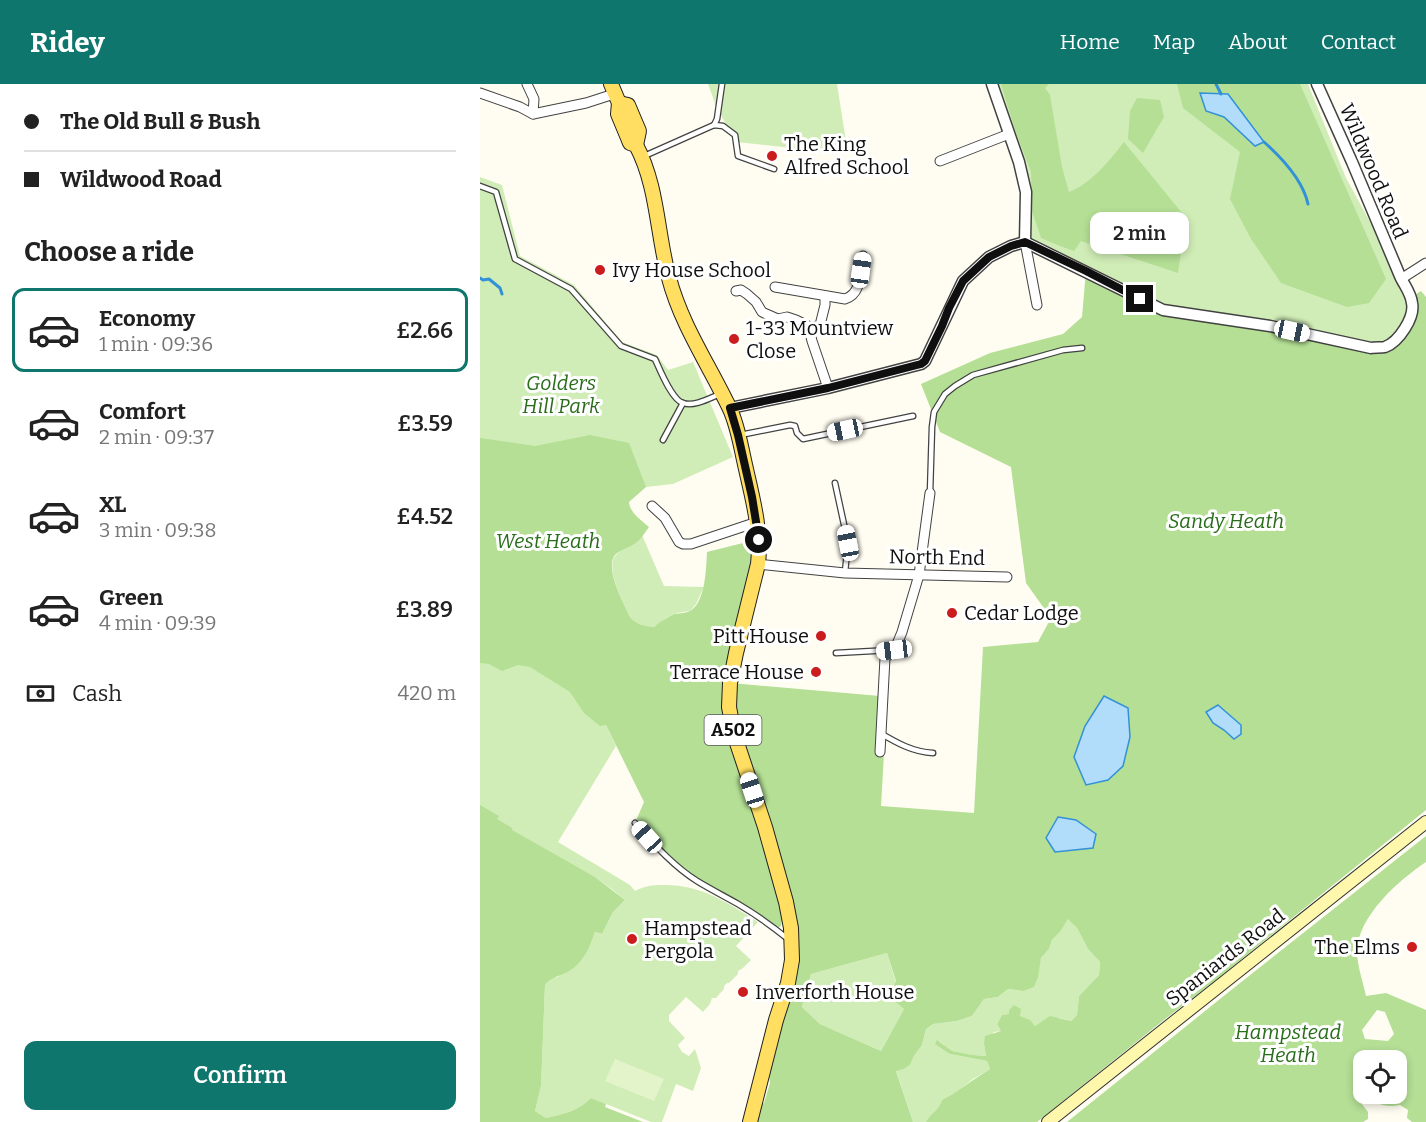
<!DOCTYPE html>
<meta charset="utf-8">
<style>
body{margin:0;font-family:Bitter,serif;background:#f2f2f2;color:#222;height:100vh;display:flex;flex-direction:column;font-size:22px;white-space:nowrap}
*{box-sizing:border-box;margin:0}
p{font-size:20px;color:#767676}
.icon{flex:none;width:33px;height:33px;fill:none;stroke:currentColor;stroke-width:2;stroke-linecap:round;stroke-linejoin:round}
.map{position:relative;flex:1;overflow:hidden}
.panel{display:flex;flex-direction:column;background:#fff;width:480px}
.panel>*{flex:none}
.hud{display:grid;align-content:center;height:132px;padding:0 24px;background:#fff}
.tools{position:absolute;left:873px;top:966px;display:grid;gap:12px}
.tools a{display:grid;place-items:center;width:54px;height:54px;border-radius:12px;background:#fff;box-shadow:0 3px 9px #0003;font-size:30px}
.end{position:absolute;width:27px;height:27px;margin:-14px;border:8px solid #0f0f0f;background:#fff;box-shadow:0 0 0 3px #fff}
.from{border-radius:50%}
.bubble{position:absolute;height:42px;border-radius:12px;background:#fff;box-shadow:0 3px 9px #0003;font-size:20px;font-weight:600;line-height:42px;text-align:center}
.car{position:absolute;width:18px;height:36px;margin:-18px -9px;border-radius:8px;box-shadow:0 0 4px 2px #0007;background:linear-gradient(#fff 24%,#345 0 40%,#fff 0 76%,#345 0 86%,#fff 0)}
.hud b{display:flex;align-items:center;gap:21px;height:57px;font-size:22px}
.hud b+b{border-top:2px solid #e0e0e0}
.hud i{width:15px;height:15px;background:#222}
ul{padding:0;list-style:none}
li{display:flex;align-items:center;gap:18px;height:84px;margin:0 12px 9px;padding:0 12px;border:3px solid transparent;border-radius:12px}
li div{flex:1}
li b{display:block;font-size:22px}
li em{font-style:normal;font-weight:600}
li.current{border-color:#0f766e}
li>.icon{width:54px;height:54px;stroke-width:1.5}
h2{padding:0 24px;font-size:27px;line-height:72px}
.pay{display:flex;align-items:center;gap:15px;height:66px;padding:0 24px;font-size:22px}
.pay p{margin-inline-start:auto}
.cta{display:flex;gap:12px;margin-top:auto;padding:12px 24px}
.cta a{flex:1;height:69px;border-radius:12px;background:#0f766e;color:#fff;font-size:24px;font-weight:600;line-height:69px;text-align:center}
header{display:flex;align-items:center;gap:36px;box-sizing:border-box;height:84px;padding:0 30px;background:#0f766e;color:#fff}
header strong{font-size:28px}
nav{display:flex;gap:33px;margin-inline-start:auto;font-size:21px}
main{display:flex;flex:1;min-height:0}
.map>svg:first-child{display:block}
</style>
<header>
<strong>Ridey</strong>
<nav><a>Home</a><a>Map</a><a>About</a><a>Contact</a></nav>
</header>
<main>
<section class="panel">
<div class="hud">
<b><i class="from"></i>The Old Bull &amp; Bush</b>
<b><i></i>Wildwood Road</b>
</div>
<h2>Choose a ride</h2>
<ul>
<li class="current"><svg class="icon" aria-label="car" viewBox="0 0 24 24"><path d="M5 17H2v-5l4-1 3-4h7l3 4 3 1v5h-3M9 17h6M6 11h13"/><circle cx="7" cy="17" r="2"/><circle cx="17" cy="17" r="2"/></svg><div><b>Economy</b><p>1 min · 09:36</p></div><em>£2.66</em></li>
<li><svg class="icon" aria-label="car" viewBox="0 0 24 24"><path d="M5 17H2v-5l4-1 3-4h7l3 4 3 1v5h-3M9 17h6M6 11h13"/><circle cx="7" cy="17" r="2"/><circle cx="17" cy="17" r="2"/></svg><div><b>Comfort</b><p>2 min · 09:37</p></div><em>£3.59</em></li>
<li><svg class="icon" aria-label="car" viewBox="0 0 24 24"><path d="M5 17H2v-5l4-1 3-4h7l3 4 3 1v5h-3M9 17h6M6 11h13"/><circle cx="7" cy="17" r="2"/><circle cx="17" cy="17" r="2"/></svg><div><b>XL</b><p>3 min · 09:38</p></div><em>£4.52</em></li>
<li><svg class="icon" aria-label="car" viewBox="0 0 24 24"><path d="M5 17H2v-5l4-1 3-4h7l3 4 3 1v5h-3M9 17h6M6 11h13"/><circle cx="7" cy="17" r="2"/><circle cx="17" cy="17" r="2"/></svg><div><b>Green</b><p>4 min · 09:39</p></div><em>£3.89</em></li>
</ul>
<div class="pay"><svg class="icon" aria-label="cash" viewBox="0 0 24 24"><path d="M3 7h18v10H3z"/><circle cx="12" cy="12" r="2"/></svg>Cash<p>420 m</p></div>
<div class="cta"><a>Confirm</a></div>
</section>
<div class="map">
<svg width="946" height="1038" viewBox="0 0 946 1038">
<rect width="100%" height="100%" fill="#fffdf1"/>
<g fill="#d1edb7">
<path d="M228 0H357L368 70 257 58 237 25Z"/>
<path d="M510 0H828L866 94 927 205 930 235 905 263 683 226 545 158 546 108Z"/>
<path d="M0 93 22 101 40 172 94 201 142 258 177 271 188 286 213 278 253 373 193 400 166 403 0 381Z"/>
<path d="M162 451 184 502 224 503 216 520 210 527 197 529 186 534 174 543C165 542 157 541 150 533 144 520 124 483 136 471 144 462 154 462 162 451Z"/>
<path d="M0 560 76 587 126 641 136 662 78 758 150 801 155 807C165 802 171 801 182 801 220 800 247 818 278 838L256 862 271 876 263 884 258 887V890L249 899H247L244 902V905L236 914H232L230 920 223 928 206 913 189 931V937L205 954 198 961 202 968 209 972 215 965 221 984 213 1007 196 1000 182 1038H171L111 1014C98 1027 84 1030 66 1034L55 1027 61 1002 65 901 71 894 78 893 111 859 115 848 122 850 133 828 145 816 133 806 115 793 0 733Z"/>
<path d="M588 834 597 844 608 865 620 878 619 891 599 912 597 931 591 937 580 934 555 942C546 932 535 930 522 931L517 940 521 947 514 948 504 960 506 972 493 971 471 967 458 956 470 970 507 977 510 985 493 995 474 1011 462 1016C458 1028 451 1028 446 1038H433L416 986 424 985 430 981 434 972 442 961 446 945 453 940 477 937 492 932 504 915 518 913 528 905 543 907 559 882 561 874 569 865 572 856 580 848Z"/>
<path d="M407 869 424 925 401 967 340 940 322 923 331 890Z"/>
</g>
<g fill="#b4df95" fill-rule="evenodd">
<path d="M521 0H569L565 4 570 11 582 83 589 108C612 99 629 77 644 58L706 134 698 189 601 157 594 167 580 162 561 154 552 127 551 88 535 46Z"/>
<path d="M697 0H820L906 195 889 219 867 223 801 199 771 155 750 115 760 68 703 24Z"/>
<path d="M657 14 680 16 684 33 663 69 648 55 650 27Z"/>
<path d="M606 187 683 226 905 263 922 249 930 214 941 207 946 213V726L732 899 685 935 557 1038H446C451 1028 458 1028 462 1016 479 1008 493 995 510 985L507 977 470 970 455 960 457 956 472 967 493 971 506 972 504 960 505 952 521 947 517 940 522 931 529 930V926L534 921 541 925 540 932 550 936 555 942 570 932 591 937 597 931 599 912 619 891 620 878 608 865 597 844 588 835 580 848 572 856 569 865 561 874 558 893 554 903 543 907 528 905 518 913 504 915 492 932 477 937 453 940 446 945 442 961 434 972 430 981 424 985 416 987 433 1038H277L282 1020 284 1019 290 999 289 992 305 927 308 899 301 805 298 818 302 836 301 842 298 844 293 842 201 785 155 739 164 718 126 641 120 642 104 629 90 608 50 583 38 581 22 587 9 580 0 579V354L55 362 110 351 149 359 166 403 149 418C150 429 161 436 169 443 165 448 162 454 157 458 151 463 142 465 136 470 123 482 144 520 150 533 157 541 165 542 174 543 181 537 187 533 195 530 200 529 206 529 210 527 226 518 226 483 227 468L279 455 251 599 400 612 404 669 401 722 494 729 503 563 558 558 571 534 546 499 531 383 460 348 441 300 510 269 583 250 602 233ZM407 869 416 897 410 913 424 925 401 967 340 940 322 923 331 890Z"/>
<path d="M0 721 19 732 17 735 32 744V746L115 793 145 816 133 828 122 850 115 848C110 863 103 879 89 887 79 893 72 892 65 901L61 1002 55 1027 66 1034C84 1030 98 1027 111 1014L126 1020 125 1023 163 1038H0Z"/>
<path d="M946 752V778C919 796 878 832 877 867 877 881 883 898 886 912L906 909 946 926V1038H932L927 1034 928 1026 920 1021C905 1024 896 1020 884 1011L882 1020 888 1028V1035L883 1038H587L750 907ZM897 926 905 928 914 950 908 957 885 955 882 946ZM884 976H916V1010H884Z"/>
</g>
<path fill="#e4f4ca" d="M135 975 184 995 174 1017 125 997Z"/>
<g fill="#b1ddfb" stroke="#3391d7" stroke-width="1.5">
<path d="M720 9 748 10 784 58 775 62 744 33 726 27Z"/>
<path d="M624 612 648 624 650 653 643 682 628 696 606 701 594 673 605 642Z"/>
<path d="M738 621 761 641V650L754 655 744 646 733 639 726 628Z"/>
<path d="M578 733 596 736 616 750 613 764 575 768 566 754Z"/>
</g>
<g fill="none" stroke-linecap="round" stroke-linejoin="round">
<g stroke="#3391d7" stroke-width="3">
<path d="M736 0 741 10"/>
<path d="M784 58C802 74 823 97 828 120"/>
<path d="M0 194 3 196 9 195 20 204 22 210"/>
</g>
<defs>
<g id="service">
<path d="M234 41 237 35 242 0"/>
<path d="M162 73 234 41 243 42 255 51 258 72 294 85"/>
<path d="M0 102 16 108 35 175 91 205 141 262 175 275C180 286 192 316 203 319 214 323 230 314 240 310"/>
<path d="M260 351 310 341 315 342 317 349 323 355 433 332"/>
<path d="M183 356 203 319"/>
<path d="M355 399 368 459 365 488"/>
<path d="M450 409 452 343 454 328 465 310 475 302 493 291 583 266 602 264"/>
<path d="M356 569 411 566"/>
<path d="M400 649C417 659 433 668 453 669"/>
<path d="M155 739C174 760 193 782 217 797 230 805 244 812 258 820 275 830 292 842 308 855"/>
</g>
<g id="minor">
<path d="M47 0 54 15 53 30"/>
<path d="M0 9 40 23 53 30 106 19 134 10"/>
<path d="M460 77 529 50"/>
<path d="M545 158 557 221"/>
<path d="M921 195 946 179"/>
<path d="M295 203 365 215C382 210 380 188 383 172"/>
<path d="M256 207 261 206 267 210 276 218 282 228 298 235 307 233 316 236 332 244 331 253 332 257 348 304"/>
<path d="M332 244 340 241 345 221V212"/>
<path d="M172 422 185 434 199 458 203 460H211L277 438"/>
<path d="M278 480 365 489 527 493"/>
<path d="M400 668 405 574 415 565 422 548 439 491 450 409"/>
</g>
<g id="tertiary">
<path d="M512 0 539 78 546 108 545 158"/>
<path d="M545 158 683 226 790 242 891 264C895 263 901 264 905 263 919 258 935 233 932 219 931 209 924 201 920 192L872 78 837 0"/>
<path d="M250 324 348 304 441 280 445 277 483 197 509 173 531 162 545 158"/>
</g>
<path id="secondary" d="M568 1038 946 738"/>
<g id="primary">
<path d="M131 0 139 19 138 30 148 54 150 59 156 61C178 102 177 151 189 194 201 240 229 281 249 323 257 339 260 358 264 376 271 409 282 445 278 480L256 569 250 599 249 623 254 650 285 743 306 818 311 844 312 876 308 899 296 936 270 1038"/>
<path d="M139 19 148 21 159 47 156 61"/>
</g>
</defs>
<use href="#service" stroke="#424242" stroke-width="7"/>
<use href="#minor" stroke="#424242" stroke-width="11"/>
<use href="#tertiary" stroke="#424242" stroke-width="13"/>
<use href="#secondary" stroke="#313131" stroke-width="14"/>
<use href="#primary" stroke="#202020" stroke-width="16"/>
<use href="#service" stroke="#fff" stroke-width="4.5"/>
<use href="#minor" stroke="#fff" stroke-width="9"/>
<use href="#tertiary" stroke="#fff" stroke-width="10"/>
<use href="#secondary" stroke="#fff8ac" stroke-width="12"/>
<use href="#primary" stroke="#ffde61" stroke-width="14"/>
</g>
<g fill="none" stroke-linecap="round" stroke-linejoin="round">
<path stroke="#0f0f0f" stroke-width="8" d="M279 456 272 413 258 351 250 324 348 304 441 280 445 277 462 242 469 224 483 197 509 173 531 162 545 158 606 187 660 215"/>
</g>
<g fill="#cb1c1e" stroke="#fff" stroke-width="2">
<circle cx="292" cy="72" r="6"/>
<circle cx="120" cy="186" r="6"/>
<circle cx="254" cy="255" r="6"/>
<circle cx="472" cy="529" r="6"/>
<circle cx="341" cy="552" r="6"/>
<circle cx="336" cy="588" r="6"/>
<circle cx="152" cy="855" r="6"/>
<circle cx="932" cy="863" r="6"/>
<circle cx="263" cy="908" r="6"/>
</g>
<g text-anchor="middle" stroke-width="6" stroke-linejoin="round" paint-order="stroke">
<rect fill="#fff" stroke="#575757" stroke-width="1.5" x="224.5" y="631" width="57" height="30" rx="4.5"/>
<g font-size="18" font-weight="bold" fill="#0f0f0f">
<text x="253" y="652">A502</text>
</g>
<g font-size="20" fill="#0f0f0f" stroke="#fff" text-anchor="start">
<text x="304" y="67">The King<tspan x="304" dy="23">Alfred School</tspan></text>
<text x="132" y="193">Ivy House School</text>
<text x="266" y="251">1-33 Mountview<tspan x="266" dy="23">Close</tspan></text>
<text x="484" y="536">Cedar Lodge</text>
<text x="329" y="559" text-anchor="end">Pitt House</text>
<text x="324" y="595" text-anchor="end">Terrace House</text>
<text x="164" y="851">Hampstead<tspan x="164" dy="23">Pergola</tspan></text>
<text x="920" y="870" text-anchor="end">The Elms</text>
<text x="275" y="915">Inverforth House</text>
</g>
<g font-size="20" fill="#0f0f0f" stroke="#fff">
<text transform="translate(894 87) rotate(67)" y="7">Wildwood Road</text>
<text transform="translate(457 473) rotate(1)" y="7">North End</text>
<text transform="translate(745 873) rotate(-38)" y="7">Spaniards Road</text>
</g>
<g font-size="20" font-style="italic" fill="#286d19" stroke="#fff">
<text x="81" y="306">Golders<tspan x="81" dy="23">Hill Park</tspan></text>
<text x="746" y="444">Sandy Heath</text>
<text x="68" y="464">West Heath</text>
<text x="808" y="955">Hampstead<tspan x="808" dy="23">Heath</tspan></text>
</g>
</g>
</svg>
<div class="tools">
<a><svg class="icon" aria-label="locate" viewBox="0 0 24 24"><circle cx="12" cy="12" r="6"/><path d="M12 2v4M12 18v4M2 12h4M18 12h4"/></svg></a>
</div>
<i class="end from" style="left:279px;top:456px"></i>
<i class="end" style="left:660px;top:215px"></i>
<div class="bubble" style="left:610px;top:128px;width:99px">2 min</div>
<i class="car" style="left:381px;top:186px;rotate:8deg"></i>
<i class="car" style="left:812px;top:247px;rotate:102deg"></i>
<i class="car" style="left:365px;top:346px;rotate:258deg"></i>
<i class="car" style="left:368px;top:459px;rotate:349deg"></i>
<i class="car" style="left:414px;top:566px;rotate:263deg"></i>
<i class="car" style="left:272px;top:706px;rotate:342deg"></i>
<i class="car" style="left:167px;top:753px;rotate:318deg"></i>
</div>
</main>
